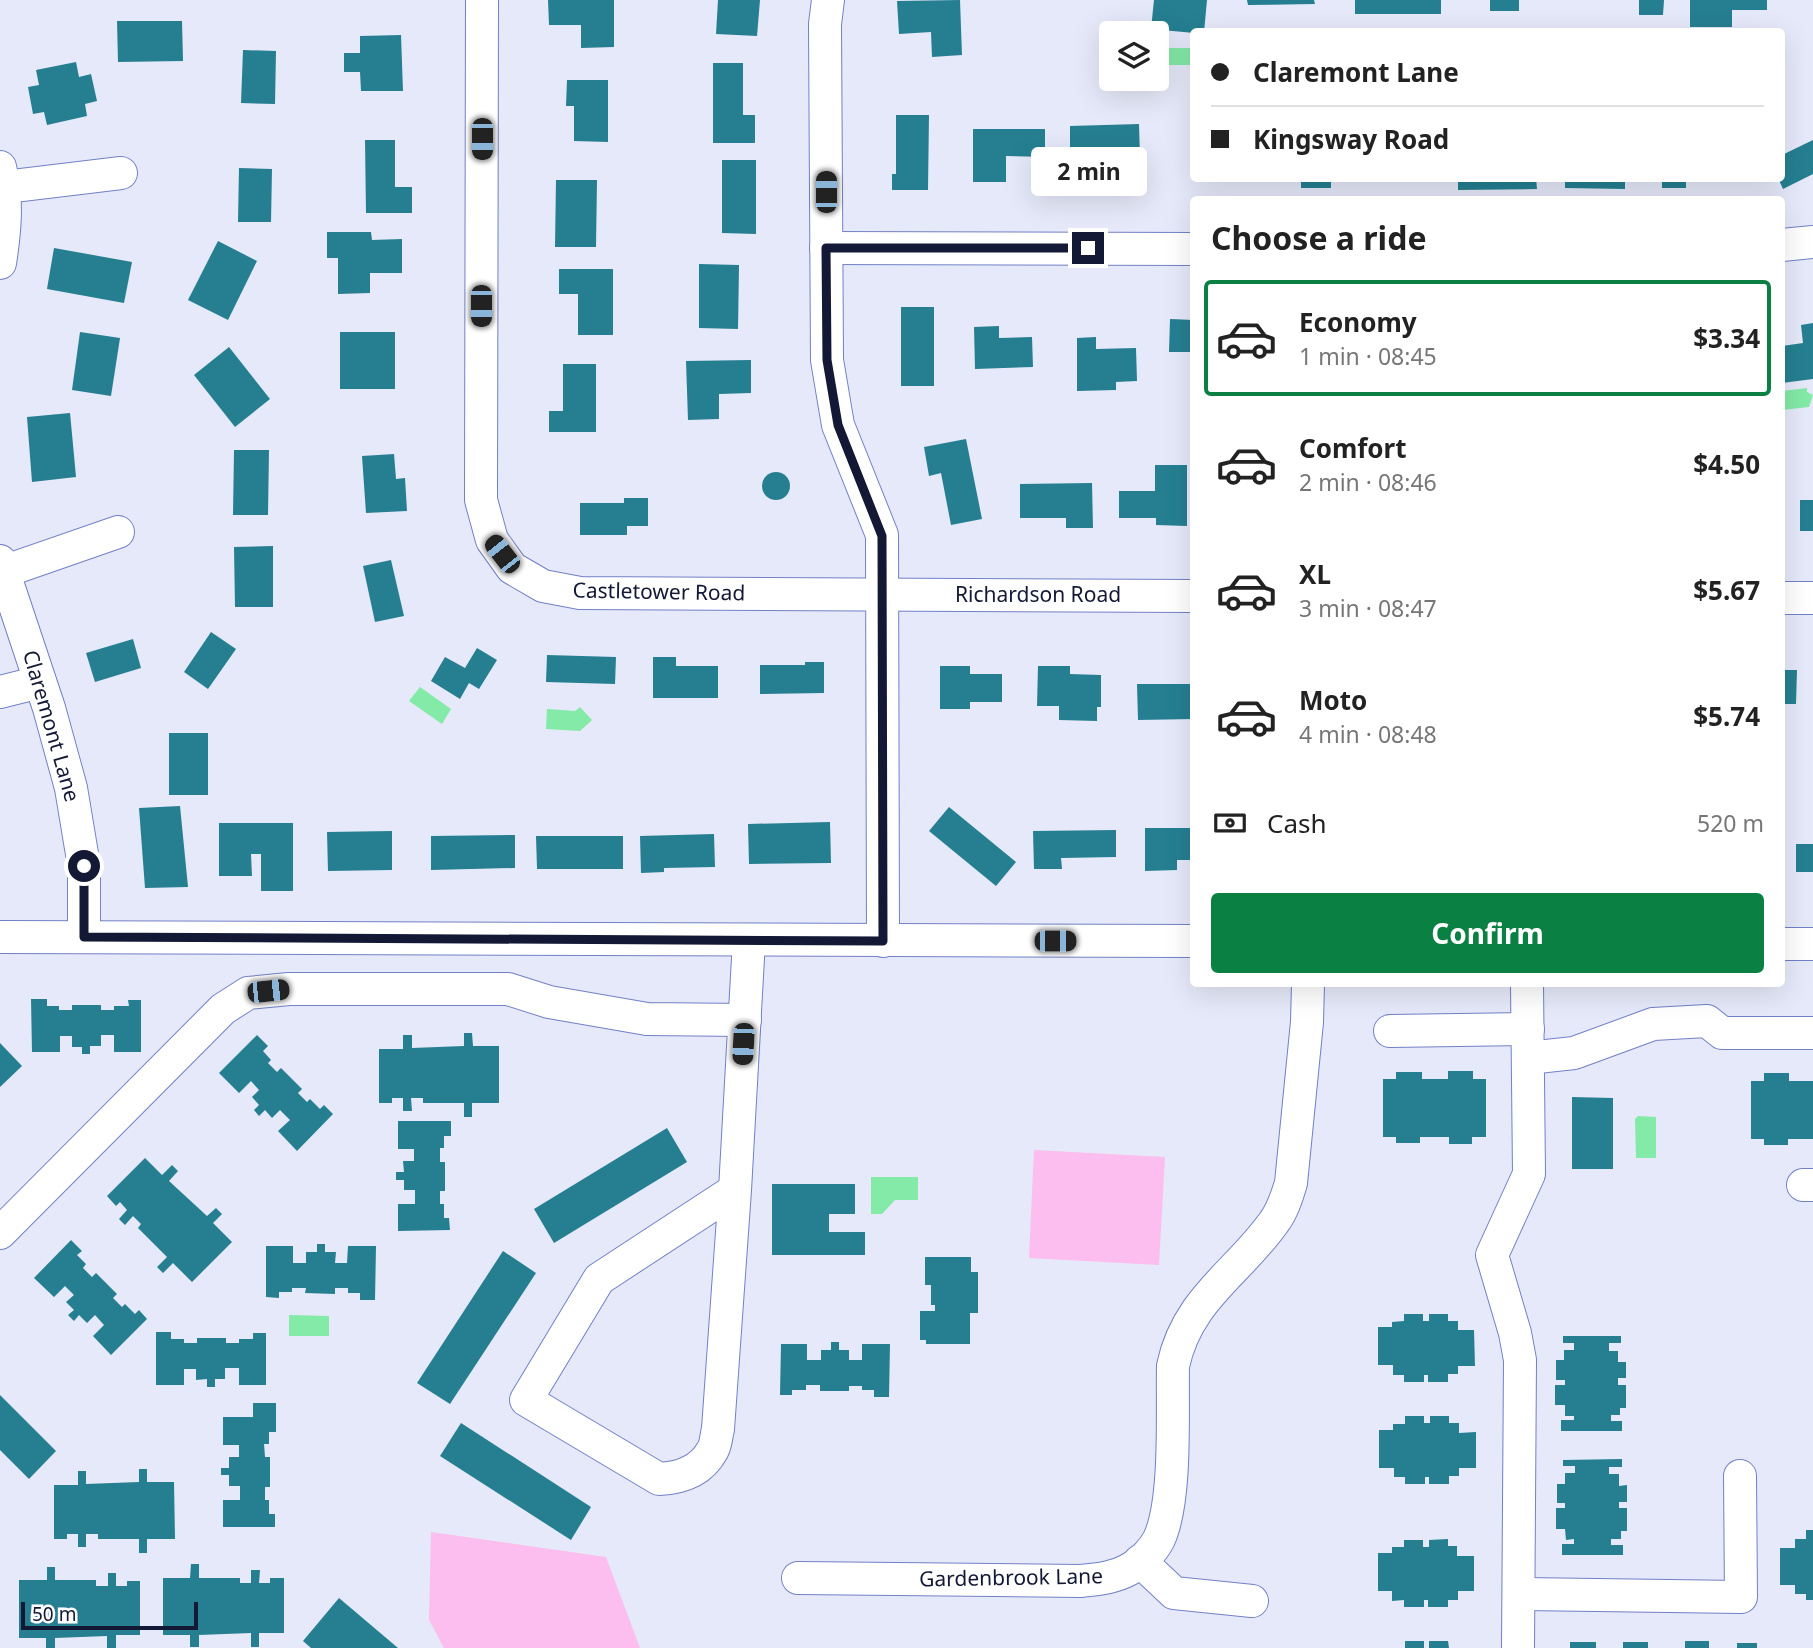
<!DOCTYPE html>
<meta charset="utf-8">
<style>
body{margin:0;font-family:"Noto Sans",sans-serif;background:#f2f2f2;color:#222;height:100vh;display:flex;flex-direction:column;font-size:26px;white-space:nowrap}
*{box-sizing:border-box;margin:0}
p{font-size:23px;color:#767676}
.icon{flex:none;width:38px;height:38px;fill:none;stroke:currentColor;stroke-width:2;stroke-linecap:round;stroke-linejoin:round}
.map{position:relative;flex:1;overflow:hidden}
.drawer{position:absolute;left:1190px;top:196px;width:595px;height:791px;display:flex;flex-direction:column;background:#fff;border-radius:7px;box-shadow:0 7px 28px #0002}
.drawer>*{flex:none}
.banner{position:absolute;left:1190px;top:28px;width:595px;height:154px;border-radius:7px;box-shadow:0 7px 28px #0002;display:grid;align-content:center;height:154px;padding:0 21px;background:#fff}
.controls{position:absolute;left:1099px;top:21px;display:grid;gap:14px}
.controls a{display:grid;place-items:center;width:70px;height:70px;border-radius:7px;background:#fff;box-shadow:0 7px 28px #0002;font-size:35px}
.scale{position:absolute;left:21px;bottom:18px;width:177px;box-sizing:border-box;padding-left:7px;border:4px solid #131834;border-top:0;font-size:19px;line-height:24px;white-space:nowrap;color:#131834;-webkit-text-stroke:5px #fff;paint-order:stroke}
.end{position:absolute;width:32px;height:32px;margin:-16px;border:9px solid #131834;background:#fff;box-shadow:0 0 0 4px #fff}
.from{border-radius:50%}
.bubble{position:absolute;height:49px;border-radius:7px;background:#fff;box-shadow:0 7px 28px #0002;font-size:23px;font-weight:700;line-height:49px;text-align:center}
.car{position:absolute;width:21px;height:42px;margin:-21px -10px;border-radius:9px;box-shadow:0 0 5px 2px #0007;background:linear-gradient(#222 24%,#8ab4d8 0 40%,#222 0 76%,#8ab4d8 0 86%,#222 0)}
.banner b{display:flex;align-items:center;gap:24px;height:66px;font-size:26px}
.banner b+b{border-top:2px solid #e0e0e0}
.banner i{width:18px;height:18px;background:#222}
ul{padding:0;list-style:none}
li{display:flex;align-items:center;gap:21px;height:116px;margin:0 14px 10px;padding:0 7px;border:4px solid transparent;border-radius:7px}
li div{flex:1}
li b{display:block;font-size:26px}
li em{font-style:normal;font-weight:700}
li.selected{border-color:#0b8043}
li>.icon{width:63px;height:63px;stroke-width:1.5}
h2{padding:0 21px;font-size:32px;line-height:84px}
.pay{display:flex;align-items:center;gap:18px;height:77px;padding:0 21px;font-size:26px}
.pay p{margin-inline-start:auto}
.action{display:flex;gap:14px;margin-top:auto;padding:14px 21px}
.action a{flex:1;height:80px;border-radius:7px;background:#0b8043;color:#fff;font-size:28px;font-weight:700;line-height:80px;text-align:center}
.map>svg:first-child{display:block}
</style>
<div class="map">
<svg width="1813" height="1648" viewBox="0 0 1813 1648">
<rect width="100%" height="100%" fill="#e5e9f9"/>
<g fill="#fcbeee">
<path d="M1034 1150 1165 1157 1159 1265 1029 1258Z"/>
<path d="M431 1532 606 1557 640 1648H444L429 1620Z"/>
</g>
<g fill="#83eaa7">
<path d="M1157 48H1190L1193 51V62L1190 65H1157Z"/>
<path d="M1807 388V392L1813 395 1809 407 1782 410V391Z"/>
<path d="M420 687 451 709 442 724 409 701Z"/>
<path d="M580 707 592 720 580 731 546 729 547 709 575 711Z"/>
<path d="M1638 1116 1656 1117V1158H1636L1635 1119Z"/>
<path d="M871 1177H918V1200H895L882 1214H871Z"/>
<path d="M289 1315 329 1316V1336H289Z"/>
</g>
<g fill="#257f91">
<path d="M548 0H614V47L581 48V25H549Z"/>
<path d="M718 0H760L757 36 716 34Z"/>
<path d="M960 0 962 55 932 57 931 32 899 34 897 1Z"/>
<path d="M1154 0H1207L1204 32 1194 33 1151 29Z"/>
<path d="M1247 0H1314L1315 4 1248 5Z"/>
<rect x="1355" y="0" width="86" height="14"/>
<rect x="1490" y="0" width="29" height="11"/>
<path d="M1639 0H1664L1663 15H1639Z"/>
<path d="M1690 0H1767V10H1732V27H1690Z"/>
<path d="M117 21H182L183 61 118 62Z"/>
<path d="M401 35 403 91H361L360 72H344V53H360V36Z"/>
<path d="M243 50 276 51 275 104 241 103Z"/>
<path d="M76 62 79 77 91 74 97 101 85 104 87 116 47 125 44 112 33 114 28 87 39 85 36 70Z"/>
<path d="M713 63H743V115H755V143H713Z"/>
<path d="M567 80H608V142L574 141V106H566Z"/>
<path d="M896 115H929L928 190H892V174H896Z"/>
<path d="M1139 124 1140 158 1105 159V183H1070V126Z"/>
<path d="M973 129H1045V157L1006 156V182H973Z"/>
<path d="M365 140H395V187H412V213H366Z"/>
<path d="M1813 140V174L1783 189 1778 178H1782V155Z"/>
<path d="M722 160H756V234L722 233Z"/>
<path d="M239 168 272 169 271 222H238Z"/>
<rect x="1301" y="178" width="30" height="10"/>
<path d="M1458 178H1536L1537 189 1458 190Z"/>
<path d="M1565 178H1625V189L1565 188Z"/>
<path d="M1662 178H1691V181H1686V188H1662Z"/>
<path d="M556 180H597L596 247H555Z"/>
<path d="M327 232H371L372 240 402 239V273H370V293L338 294V258H327Z"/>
<path d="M218 241 257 261 228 320 188 300Z"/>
<path d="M54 248 132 262 124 303 47 289Z"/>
<path d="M699 264 739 265 738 329 699 328Z"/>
<path d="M559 269H613V335H578V294H559Z"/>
<rect x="901" y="307" width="33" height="79"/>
<path d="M1170 319 1194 320V352H1169Z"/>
<path d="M1813 323V379L1782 383V346L1803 343 1801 325Z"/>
<path d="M999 326V338L1032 337 1033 367 975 369 974 327Z"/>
<path d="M80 332 120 338 111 396 72 390Z"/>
<rect x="340" y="332" width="55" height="57"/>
<path d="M1096 337V349L1136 348 1137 381 1116 382V390L1077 391V338Z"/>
<path d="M229 347 270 399 235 427 194 375Z"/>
<path d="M751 360V393L719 394V419L688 420 686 361Z"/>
<path d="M563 364H596V432H549V411H563Z"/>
<path d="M70 413 76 477 32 482 27 417Z"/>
<path d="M966 439 982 519 951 525 941 473 929 476 924 447Z"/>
<path d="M234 450H269L268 515H233Z"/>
<path d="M394 454 396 479 405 478 407 511 366 513 362 456Z"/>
<path d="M1155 465H1187V526L1156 525V518H1119V491H1155Z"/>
<circle cx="776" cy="486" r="14"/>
<path d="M1092 483 1093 528H1066V518H1020V484Z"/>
<path d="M624 498H648V526H627V535H580V503H624Z"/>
<rect x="1800" y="500" width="13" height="31"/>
<path d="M273 546V607H235L234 547Z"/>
<path d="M391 560 404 616 375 622 363 566Z"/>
<path d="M211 632 236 649 208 689 184 672Z"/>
<path d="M133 639 141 668 95 682 86 653Z"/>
<path d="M477 648 497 660 479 689 469 683 460 699 431 681 445 657 465 668Z"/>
<path d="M547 655 616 657 615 684 546 682Z"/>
<path d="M653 657H676V666H718V698H653Z"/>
<path d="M805 662H824V693L760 694V665H805Z"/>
<path d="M940 666H970V674H1002V702H970V709H940Z"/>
<path d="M1038 666H1070V674L1101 675V707H1097V721L1059 720V706H1037Z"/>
<path d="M1782 670H1797L1796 704H1782Z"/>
<path d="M1137 684H1194V719L1138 720Z"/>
<rect x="169" y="733" width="39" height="62"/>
<path d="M180 806 188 887 145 888 139 808Z"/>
<path d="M949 807 1016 862 996 886 929 831Z"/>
<path d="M830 822 831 863 749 864 748 824Z"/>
<path d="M219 823H293V891H261V854H251L252 876H219Z"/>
<path d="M1145 828H1194V860H1177V870L1145 871Z"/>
<path d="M1116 830V857L1061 858 1062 869H1034L1033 831Z"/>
<path d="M392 831V870L328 871 327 832Z"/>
<path d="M714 834 715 867 664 868V872L641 873 640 836Z"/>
<path d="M515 835V868L431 870V836Z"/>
<path d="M536 836H623V869H537Z"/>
<rect x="1796" y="844" width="17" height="28"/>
<path d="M31 999H47V1006H59V1010H72V1005H101V1010H114V1006H129L128 1000H141V1052H114V1035H101V1046H90V1054H82V1047H72V1036H60V1052H32Z"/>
<path d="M464 1033H472L473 1046H499V1103H472V1117H464V1103H423V1098H411L412 1111H403V1098H392V1103H379V1049H403V1035H412V1048L464 1046Z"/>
<path d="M257 1035 268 1046 263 1051 271 1060 268 1063 277 1072 281 1068 302 1089 298 1093 307 1102 310 1099 320 1109 324 1105 333 1114 297 1151 278 1131 290 1120 280 1110 272 1118 265 1110 259 1116 254 1110 259 1105 252 1097 259 1090 251 1081 239 1093 219 1073Z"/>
<path d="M0 1043 22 1066 0 1087Z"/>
<path d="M1448 1071H1473V1079H1486V1137H1472V1144H1449V1137H1420V1143H1396V1137H1383V1079H1396V1072H1422V1079H1448Z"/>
<path d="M1764 1073H1789V1081H1813V1139H1788V1145H1764V1139H1751V1081H1764Z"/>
<path d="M1572 1097 1613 1098V1169H1572Z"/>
<path d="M398 1121H451V1136H444V1148H440V1162H445V1191H440V1204H444V1218H449L450 1230 398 1231V1204H415V1190H404V1180H396V1172H404L403 1161H414V1149H398Z"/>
<path d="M667 1128 687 1162 554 1243 534 1209Z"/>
<path d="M145 1158 162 1175 172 1165 178 1171 169 1181 207 1216 216 1208 222 1214 213 1223 232 1242 192 1282 173 1263 163 1273 157 1267 167 1257 138 1228 141 1224 133 1216 125 1225 119 1219 127 1210 120 1202 116 1206 107 1196Z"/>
<path d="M772 1184H855V1214H829V1232H865V1255H772Z"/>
<path d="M71 1240 82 1251 77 1255 86 1264 83 1268 92 1277 96 1273 117 1294 113 1298 122 1307 125 1304 135 1314 139 1310 147 1319 111 1355 93 1336 104 1325 95 1315 87 1323 79 1315 74 1321 68 1315 74 1310 66 1302 74 1295 65 1286 54 1297 34 1278Z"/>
<path d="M317 1244H325V1252H336L335 1263H347L348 1246H376L375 1300H360V1293H348V1288H335V1294L305 1293 306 1288H292V1292H279V1298L266 1297V1246H293V1263H306V1252H317Z"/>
<path d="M503 1251 536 1273 450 1404 417 1383Z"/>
<path d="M925 1257H971V1272H978V1313H970V1344H926V1340H920V1311H935V1305H931V1285H925Z"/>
<path d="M1404 1314H1423V1321H1429V1314H1448V1321H1458V1330H1474L1475 1366H1458V1374H1448V1382H1428V1375H1424V1382H1404V1375H1393V1365H1378V1327H1392V1322L1404 1321Z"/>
<path d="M156 1332H171V1339H184V1343H197V1338H226V1343H239V1339H253V1333H266V1385H239V1368H225V1379H215V1387H207V1379L196 1380V1369H184V1385H156Z"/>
<path d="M1563 1336H1621V1343H1609V1351H1618V1362H1626V1378H1618V1385H1626V1408H1620V1415H1611V1421H1622V1431H1561V1420H1574V1416H1565V1405H1555V1385H1565V1380H1556V1360H1564V1350H1574V1343H1563Z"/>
<path d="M831 1342H839V1350H849V1360H862V1344H890L889 1397H874V1390H862V1386H849V1391H820V1385H806V1390H792V1395H780L781 1344H807V1360H821V1350H831Z"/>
<path d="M0 1395 56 1451 29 1479 0 1450Z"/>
<path d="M253 1403H276V1432H269V1444H264L265 1457H270V1487H265V1500H269V1514H275V1527H223V1500H240V1486H229V1475H221V1468H229V1457H239V1445H223V1417H253Z"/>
<path d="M1405 1416H1424V1423H1430V1416H1449V1423H1459V1433L1476 1432V1468H1459V1476H1449V1484H1429V1477H1425V1484H1405V1477H1394V1468H1379V1430H1393V1424H1405Z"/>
<path d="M461 1423 591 1507 571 1540 440 1456Z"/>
<path d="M1622 1459V1467H1609V1474H1619V1486L1627 1485V1502H1619V1508H1627V1531H1621V1539H1611V1545H1623V1555H1562V1544H1574V1539L1566 1540 1565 1529H1556V1508H1565V1503H1557V1484H1565V1473H1575V1466H1563V1460Z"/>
<path d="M139 1469H147V1482H174L175 1539H147V1553H139V1539H98V1534H86V1547H78V1534H67V1539H54V1485H78V1471H86V1484L139 1482Z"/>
<path d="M1806 1530H1813V1600H1806V1594H1795V1585H1780V1548H1795V1539H1806Z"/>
<path d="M1448 1539V1546H1457V1556H1474V1591H1458V1600H1448V1607H1428V1600H1424V1607H1404V1600L1392 1601V1591H1378V1553H1392V1547H1404V1540H1423V1547H1429V1540Z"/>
<path d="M191 1564H199V1578H240V1583H251V1570H260L259 1583H270V1578H284V1633H259V1647H251V1633L199 1635V1647H190V1635H163V1578H190Z"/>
<path d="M47 1567H55V1580H96V1586H108V1573H116V1586H127V1581H140V1635H116V1648H107V1636L55 1638V1648H46V1638H19V1580H47Z"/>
<path d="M339 1598 398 1648H311L303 1641Z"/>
<rect x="1405" y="1641" width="19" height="7"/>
<path d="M1429 1641H1448L1449 1648H1429Z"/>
<rect x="1685" y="1641" width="24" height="7"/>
<rect x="1570" y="1642" width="26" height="6"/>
<rect x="1623" y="1642" width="25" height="6"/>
<rect x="1737" y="1643" width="20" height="5"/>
</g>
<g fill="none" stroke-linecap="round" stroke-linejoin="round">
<defs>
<g id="minor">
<path d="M482 0 481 500 492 540 512 568 543 586 580 593 1194 596"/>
<path d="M828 0 825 24 827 360 838 425 882 535 883 941"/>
<path d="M0 167C8 199 5 231 0 263"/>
<path d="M5 187 121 173"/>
<path d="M1782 245 1813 242"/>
<path d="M826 248 1194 249"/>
<path d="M0 561 49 708 71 788 84 866V937"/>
<path d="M3 572 118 532"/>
<path d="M1782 598H1813"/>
<path d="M0 692 40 682"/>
<path d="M0 937 1194 941"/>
<path d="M1782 944H1813"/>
<path d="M1390 1031 1528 1029"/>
<path d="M1528 1058 1574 1053 1653 1024 1707 1021 1722 1033H1813"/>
<path d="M1803 1185H1813"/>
<path d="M735 1190 599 1279 526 1400 659 1479C680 1478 701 1471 712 1451 716 1446 716 1436 718 1429L735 1190 749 940"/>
<path d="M0 1233 223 1009 248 993 289 989H508L549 1002 647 1019 745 1020"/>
<path d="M1140 1561 1174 1593 1252 1601"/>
<path d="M798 1578 1081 1581C1098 1579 1113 1578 1128 1570 1140 1564 1153 1551 1159 1539 1177 1500 1172 1411 1173 1366 1187 1299 1238 1273 1274 1222 1283 1210 1287 1196 1291 1183L1307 1022 1308 984"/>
<path d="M1519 1594 1741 1597 1740 1476"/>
<path d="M1518 1648 1520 1360 1515 1333 1492 1255 1529 1174 1527 984"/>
</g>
</defs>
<use href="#minor" stroke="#7280c6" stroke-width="34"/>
<use href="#minor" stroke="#fff" stroke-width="32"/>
</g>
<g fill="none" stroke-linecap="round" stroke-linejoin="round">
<path stroke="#131834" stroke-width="9" d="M84 866V937L883 941 882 536 838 425 827 360 826 248H1088"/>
</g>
<g text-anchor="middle" stroke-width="7" stroke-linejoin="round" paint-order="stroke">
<g font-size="21" fill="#131834" stroke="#fff">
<text transform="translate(659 592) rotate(1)" y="7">Castletower Road</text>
<text x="1038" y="602">Richardson Road</text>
<text transform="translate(51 726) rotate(74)" y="7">Claremont Lane</text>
<text transform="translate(1011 1578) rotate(-1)" y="7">Gardenbrook Lane</text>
</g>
</g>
</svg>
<div class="controls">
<a><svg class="icon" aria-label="layers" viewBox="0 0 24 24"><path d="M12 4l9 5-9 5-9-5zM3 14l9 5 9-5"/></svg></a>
</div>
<div class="scale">50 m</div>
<i class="end from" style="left:84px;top:866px"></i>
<i class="end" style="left:1088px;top:248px"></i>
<div class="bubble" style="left:1031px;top:147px;width:116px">2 min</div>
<i class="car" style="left:482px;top:139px;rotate:180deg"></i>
<i class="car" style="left:826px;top:192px;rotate:0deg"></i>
<i class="car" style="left:481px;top:306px;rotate:180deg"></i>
<i class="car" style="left:502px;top:554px;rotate:322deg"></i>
<i class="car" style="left:1055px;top:941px;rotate:90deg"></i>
<i class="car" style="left:268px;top:991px;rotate:84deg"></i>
<i class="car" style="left:743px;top:1044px;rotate:183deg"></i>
<div class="banner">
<b><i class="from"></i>Claremont Lane</b>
<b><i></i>Kingsway Road</b>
</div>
<section class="drawer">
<h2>Choose a ride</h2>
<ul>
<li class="selected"><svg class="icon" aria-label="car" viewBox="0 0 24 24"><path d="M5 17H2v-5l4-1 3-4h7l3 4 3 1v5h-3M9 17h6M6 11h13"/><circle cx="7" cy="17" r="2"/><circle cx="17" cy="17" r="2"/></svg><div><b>Economy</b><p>1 min · 08:45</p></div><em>$3.34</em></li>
<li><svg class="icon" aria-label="car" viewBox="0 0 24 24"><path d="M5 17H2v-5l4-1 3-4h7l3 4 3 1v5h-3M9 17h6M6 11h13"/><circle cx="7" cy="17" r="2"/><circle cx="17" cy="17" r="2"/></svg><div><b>Comfort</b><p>2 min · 08:46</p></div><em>$4.50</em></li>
<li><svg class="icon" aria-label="car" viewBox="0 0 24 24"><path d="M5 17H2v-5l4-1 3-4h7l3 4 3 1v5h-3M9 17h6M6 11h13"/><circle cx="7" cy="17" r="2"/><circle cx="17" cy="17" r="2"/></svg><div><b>XL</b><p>3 min · 08:47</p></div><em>$5.67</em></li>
<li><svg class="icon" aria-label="car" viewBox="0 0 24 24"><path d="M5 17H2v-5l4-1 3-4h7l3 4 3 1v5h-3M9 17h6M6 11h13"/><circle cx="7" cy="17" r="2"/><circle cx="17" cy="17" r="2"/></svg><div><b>Moto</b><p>4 min · 08:48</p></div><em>$5.74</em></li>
</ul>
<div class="pay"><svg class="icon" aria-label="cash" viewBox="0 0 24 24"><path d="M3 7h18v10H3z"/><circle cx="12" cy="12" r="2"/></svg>Cash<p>520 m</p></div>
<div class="action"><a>Confirm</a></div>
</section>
</div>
